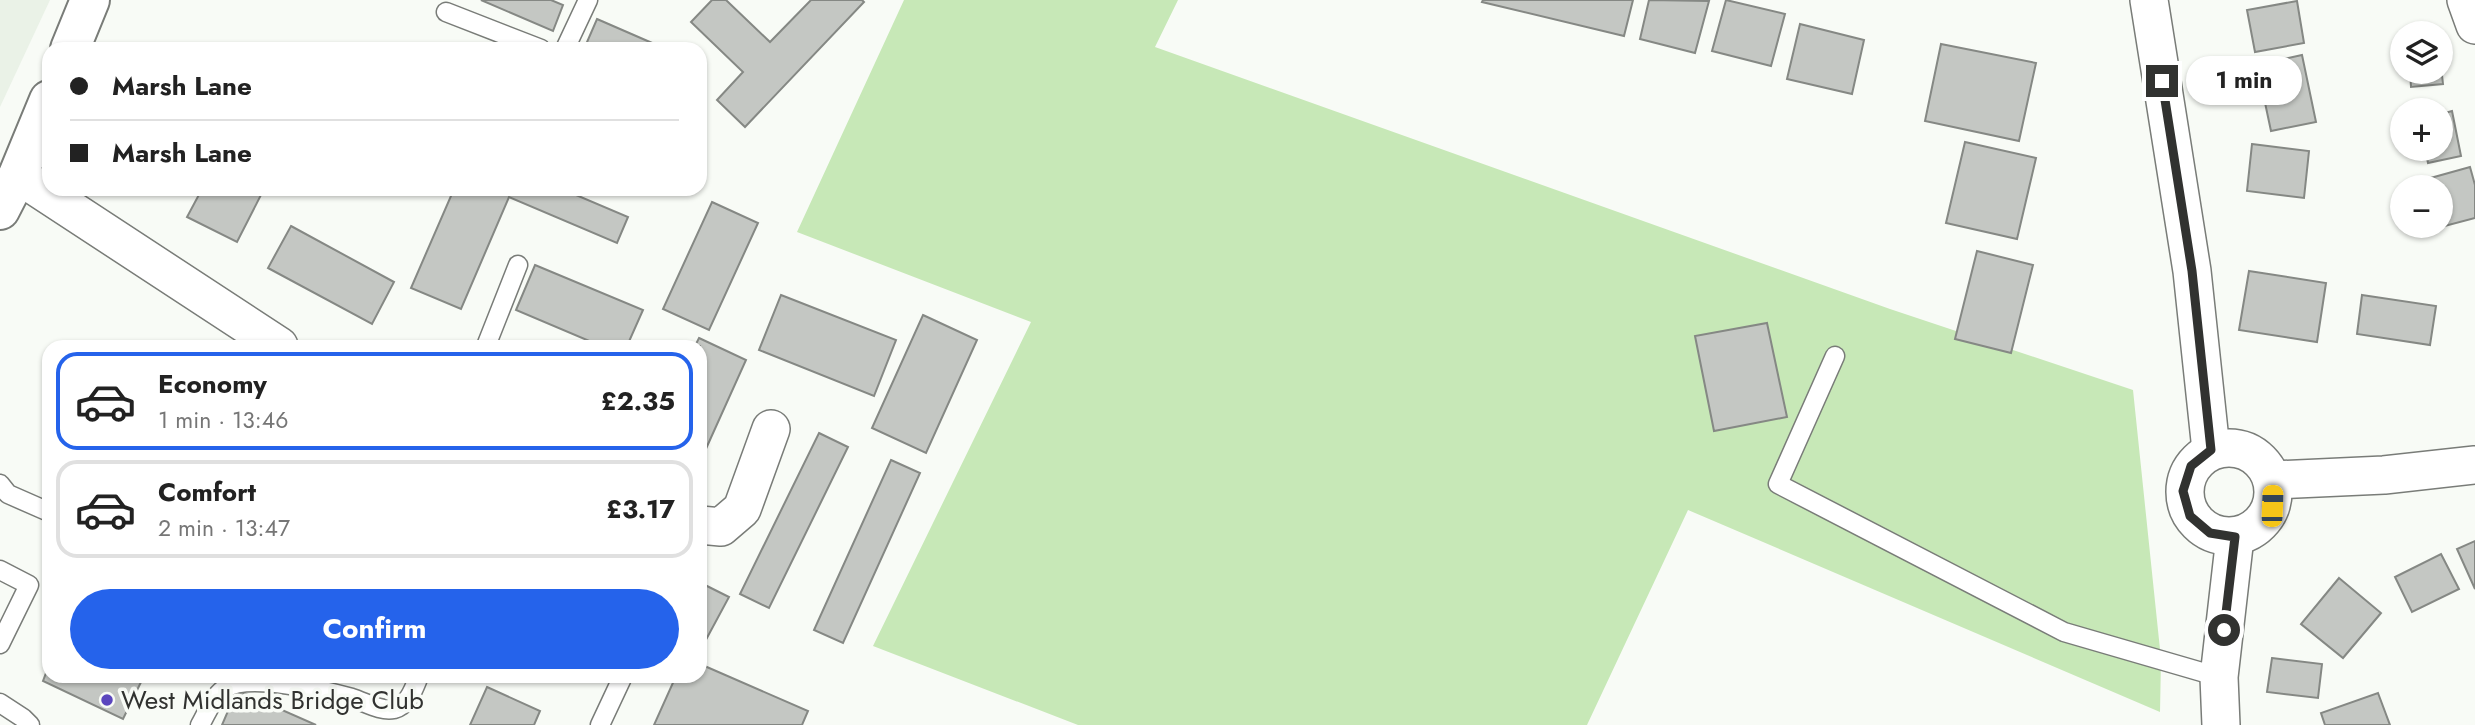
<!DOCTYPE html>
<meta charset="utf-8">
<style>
body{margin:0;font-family:Jost,sans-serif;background:#f6f6f6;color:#222;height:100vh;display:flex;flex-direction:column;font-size:26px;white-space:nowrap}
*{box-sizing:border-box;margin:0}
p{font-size:23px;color:#767676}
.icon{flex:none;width:38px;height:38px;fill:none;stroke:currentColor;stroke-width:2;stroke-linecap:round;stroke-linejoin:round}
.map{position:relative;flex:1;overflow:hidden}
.sheet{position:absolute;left:42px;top:340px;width:665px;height:343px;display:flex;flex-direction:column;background:#fff;border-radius:21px;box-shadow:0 2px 5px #0004}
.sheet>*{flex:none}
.guide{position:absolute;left:42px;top:42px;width:665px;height:154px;border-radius:21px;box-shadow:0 2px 5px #0004;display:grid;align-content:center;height:154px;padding:0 28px;background:#fff}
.controls{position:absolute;left:2390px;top:21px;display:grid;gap:14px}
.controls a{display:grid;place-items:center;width:63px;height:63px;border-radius:50%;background:#fff;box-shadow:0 2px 5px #0004;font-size:35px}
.end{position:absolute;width:32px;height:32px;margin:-16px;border:9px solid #313230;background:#fff;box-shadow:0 0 0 4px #fff}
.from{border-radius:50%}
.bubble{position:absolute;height:49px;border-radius:24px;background:#fff;box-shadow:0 2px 5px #0004;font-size:23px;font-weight:700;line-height:49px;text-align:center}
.car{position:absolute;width:21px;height:42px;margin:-21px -10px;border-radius:9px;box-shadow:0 0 5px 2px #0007;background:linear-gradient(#f5c518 24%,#345 0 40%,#f5c518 0 76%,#345 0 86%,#f5c518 0)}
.guide b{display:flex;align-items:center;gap:24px;height:66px;font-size:26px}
.guide b+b{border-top:2px solid #e0e0e0}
.guide i{width:18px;height:18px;background:#222}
ul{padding:12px 0 0;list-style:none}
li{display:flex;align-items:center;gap:21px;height:98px;margin:0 14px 10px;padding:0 14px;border:4px solid #e0e0e0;border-radius:21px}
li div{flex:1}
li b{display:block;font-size:26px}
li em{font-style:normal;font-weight:700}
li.selected{border-color:#2563eb}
li>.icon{width:63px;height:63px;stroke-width:1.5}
.action{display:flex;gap:14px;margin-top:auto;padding:14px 28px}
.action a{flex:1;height:80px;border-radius:42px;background:#2563eb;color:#fff;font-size:28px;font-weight:700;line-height:80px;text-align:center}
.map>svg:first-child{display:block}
</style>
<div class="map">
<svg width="2475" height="725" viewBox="0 0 2475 725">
<rect width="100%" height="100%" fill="#f8fbf6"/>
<path fill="#eaf2e7" d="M0 0H50L0 107Z"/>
<path fill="#c7e8b7" d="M904 0H1178L1155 47 1890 309 2133 390 2161 659 2160 712 1688 510 1587 725H1078L873 646 1031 322 797 232Z"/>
<g fill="#c4c7c3" stroke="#858884" stroke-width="2">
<path d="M481 0H551L563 5 553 31Z"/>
<path d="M712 0H726L770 42 811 0H862L864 2 745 127 717 100 743 72 691 22Z"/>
<path d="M1483 0H1633L1624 36 1482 2Z"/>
<path d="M1649 0 1709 1 1695 53 1640 39Z"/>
<path d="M1726 0 1785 14 1771 66 1712 51Z"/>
<path d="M2297 1 2304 43 2255 52 2247 10Z"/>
<path d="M597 19 666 49H584Z"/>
<path d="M1800 24 1864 40 1852 94 1787 79Z"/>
<path d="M1941 44 2036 63 2019 141 1925 121Z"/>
<path d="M2302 55 2316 122 2271 131 2257 65Z"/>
<path d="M2441 66 2443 84 2411 87 2410 72H2441Z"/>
<path d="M2452 111 2461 156 2428 163 2425 149H2441V114Z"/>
<path d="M1965 142 2036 158 2017 239 1946 223Z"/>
<path d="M2252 144 2309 151 2304 198 2247 191Z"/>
<path d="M2470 167 2475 185V218L2441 227V187H2430L2427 179Z"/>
<path d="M202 189H264L237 242 187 217Z"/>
<path d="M454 189H562L628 217 617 243 509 197 461 309 411 288Z"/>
<path d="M712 202 758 223 709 330 663 309Z"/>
<path d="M291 226 394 282 372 324 268 268Z"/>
<path d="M1977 251 2033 265 2011 353 1955 339Z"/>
<path d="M535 265 643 310 627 346H601L516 310Z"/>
<path d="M2249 271 2326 283 2317 342 2239 330Z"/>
<path d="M781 295 896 340 874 396 759 350Z"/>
<path d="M2362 295 2436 306 2430 345 2357 334Z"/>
<path d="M923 315 977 340 926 453 872 428Z"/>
<path d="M1767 323 1787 417 1714 431 1695 336Z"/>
<path d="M699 338 746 360 700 462V346H695Z"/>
<path d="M819 433 848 447 769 608 740 594Z"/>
<path d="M891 460 920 473 843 643 814 630Z"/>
<path d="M2475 541V589L2457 549Z"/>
<path d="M2441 554 2459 589 2412 612 2395 577Z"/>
<path d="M2339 578 2381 613 2343 658 2301 624Z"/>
<path d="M701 583 729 597 701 649H700Z"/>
<path d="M2272 658 2322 664 2318 698 2267 692Z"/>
<path d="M700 664 808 711 802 725H654L676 676H700Z"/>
<path d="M49 665V676H144L123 719 43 681Z"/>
<path d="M487 687 540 711 534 725H470Z"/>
<path d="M237 690 316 725H222Z"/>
<path d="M2378 693 2390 725H2325L2321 713Z"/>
</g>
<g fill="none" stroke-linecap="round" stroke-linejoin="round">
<defs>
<g id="lane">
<path d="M446 12 541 49"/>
<path d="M565 49 588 0"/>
<path d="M486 346 518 265"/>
<path d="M1835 356 1778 484 2064 632 2219 677"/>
<path d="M0 484 8 494 49 512"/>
<path d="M0 570 29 585 0 644"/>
<path d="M0 703 23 718 30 725"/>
<path d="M200 725C207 713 212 698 224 689 247 672 326 691 352 698 365 702 381 712 394 709 409 705 414 688 419 676"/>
<path d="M600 725 623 676"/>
</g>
<g id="street">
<path d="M2149 0 2192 271 2211 450"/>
<path d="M2466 0 2475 25"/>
<path d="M18 175 279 346"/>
<circle cx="2229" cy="492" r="44"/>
<path d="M2273 480 2384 475 2475 465"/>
<path d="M700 525 721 527 742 509 771 429"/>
<path d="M2221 725 2219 677 2235 537"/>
</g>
<g id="secondary">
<path d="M70 49 90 0"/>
<path d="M0 210 18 175 49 100"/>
</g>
</defs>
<use href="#lane" stroke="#797c78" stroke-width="21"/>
<use href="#street" stroke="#797c78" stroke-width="40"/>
<use href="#secondary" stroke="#797c78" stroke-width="42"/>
<use href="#lane" stroke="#fff" stroke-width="18"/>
<use href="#street" stroke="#fff" stroke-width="37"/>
<use href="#secondary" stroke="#fff" stroke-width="38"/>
</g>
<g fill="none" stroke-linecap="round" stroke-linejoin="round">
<path stroke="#313230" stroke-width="9" d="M2162 81 2192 271 2211 450 2191 466 2183 491 2190 516 2210 533 2235 537 2224 630"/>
</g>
<circle fill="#5b46be" stroke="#f8fbf6" stroke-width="2.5" cx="107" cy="700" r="7"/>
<g text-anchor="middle" stroke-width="7" stroke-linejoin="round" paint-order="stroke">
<g font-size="26" fill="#313230" stroke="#f8fbf6" text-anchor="start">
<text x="121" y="709">West Midlands Bridge Club</text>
</g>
</g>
</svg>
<div class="controls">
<a><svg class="icon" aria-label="layers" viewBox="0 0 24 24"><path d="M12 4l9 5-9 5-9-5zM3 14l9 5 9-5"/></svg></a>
<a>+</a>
<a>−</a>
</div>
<i class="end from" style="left:2224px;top:630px"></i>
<i class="end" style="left:2162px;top:81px"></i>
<div class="bubble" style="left:2186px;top:56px;width:116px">1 min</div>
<i class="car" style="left:2272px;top:506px;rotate:2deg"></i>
<div class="guide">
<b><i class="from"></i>Marsh Lane</b>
<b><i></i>Marsh Lane</b>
</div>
<section class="sheet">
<ul>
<li class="selected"><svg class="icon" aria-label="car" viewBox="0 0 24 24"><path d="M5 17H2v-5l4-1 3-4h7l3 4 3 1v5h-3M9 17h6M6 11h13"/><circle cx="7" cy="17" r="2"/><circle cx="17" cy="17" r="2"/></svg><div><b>Economy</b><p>1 min · 13:46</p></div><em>£2.35</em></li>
<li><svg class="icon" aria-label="car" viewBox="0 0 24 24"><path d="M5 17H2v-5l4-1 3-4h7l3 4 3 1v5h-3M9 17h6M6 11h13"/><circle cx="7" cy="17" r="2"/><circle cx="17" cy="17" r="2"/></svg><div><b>Comfort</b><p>2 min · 13:47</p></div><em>£3.17</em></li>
</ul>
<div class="action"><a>Confirm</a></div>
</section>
</div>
